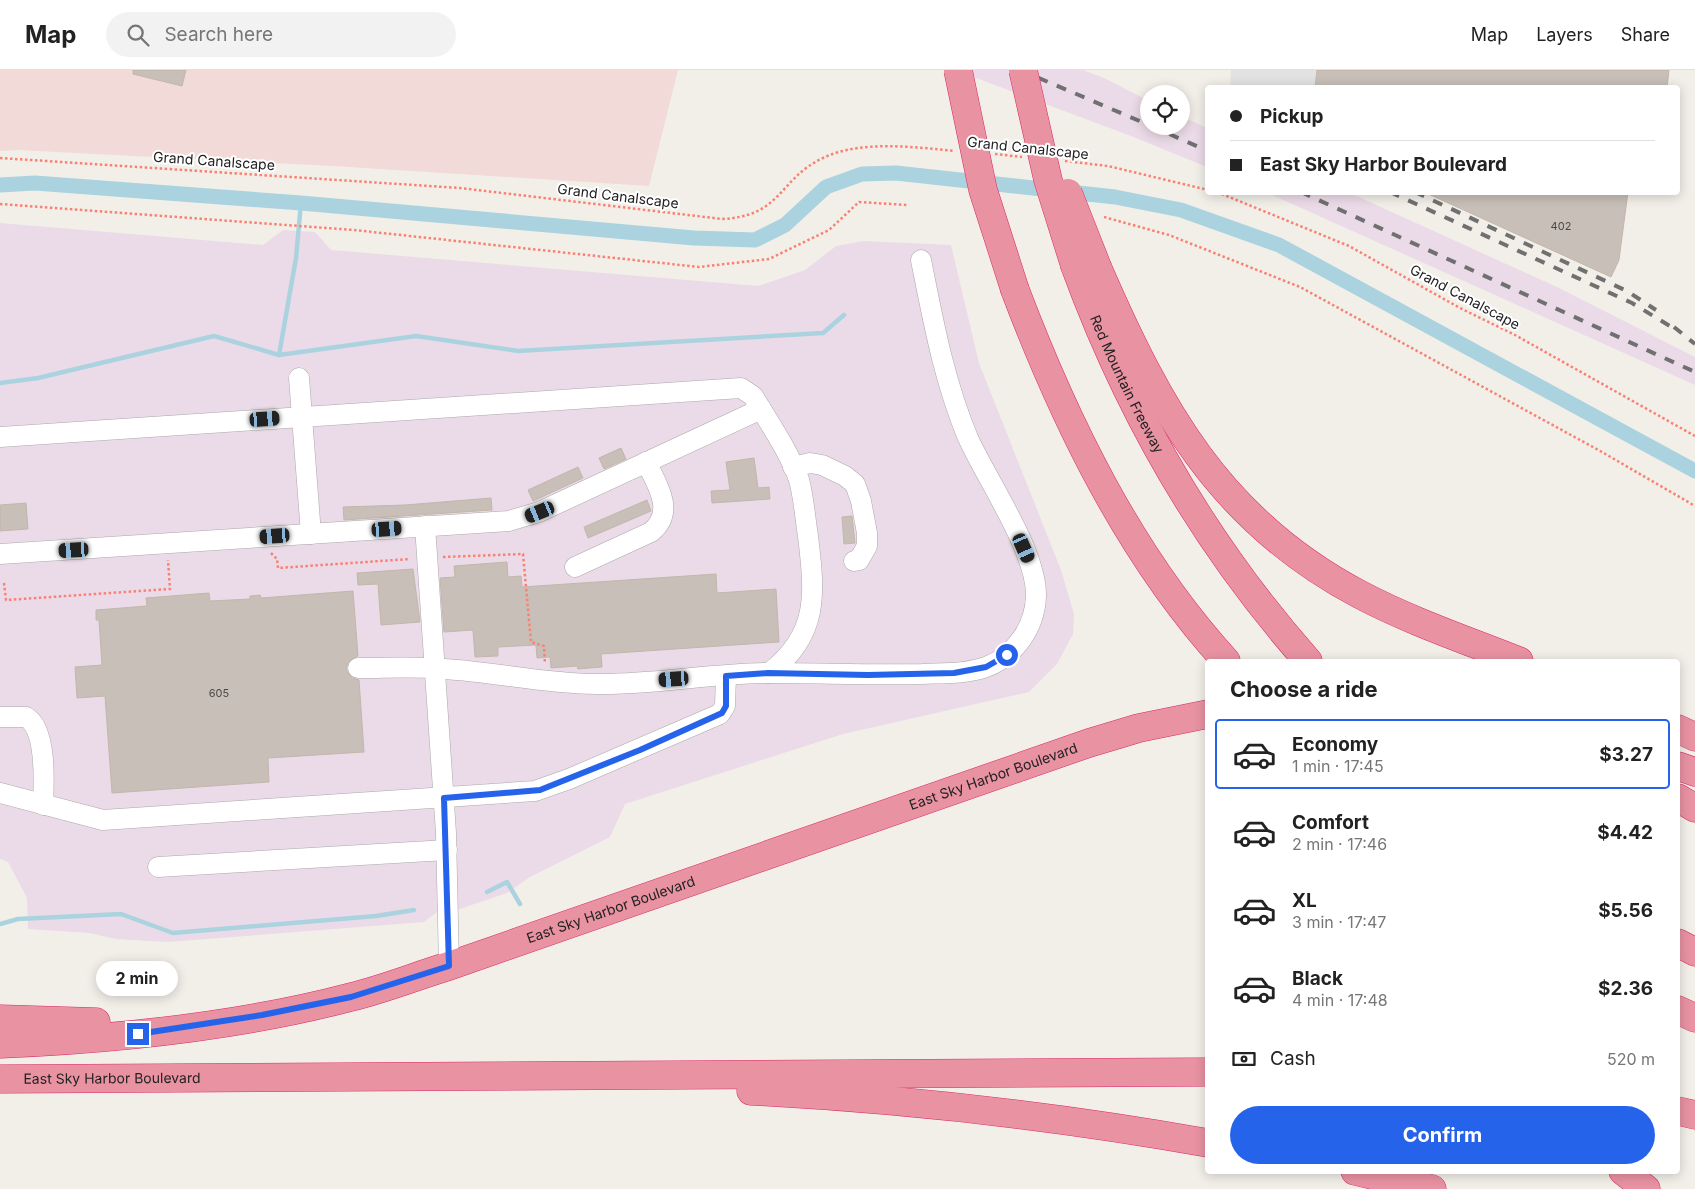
<!DOCTYPE html>
<meta charset="utf-8">
<style>
body{margin:0;font-family:Inter,sans-serif;background:#f2f2f2;color:#222;height:100vh;display:flex;flex-direction:column;font-size:19px;white-space:nowrap}
*{box-sizing:border-box;margin:0}
p{font-size:16px;color:#767676}
.icon{flex:none;width:28px;height:28px;fill:none;stroke:currentColor;stroke-width:2;stroke-linecap:round;stroke-linejoin:round}
.map{position:relative;flex:1;overflow:hidden}
.panel{position:absolute;left:1205px;top:589px;width:475px;height:515px;display:flex;flex-direction:column;background:#fff;border-radius:5px;box-shadow:0 2px 12px #0003}
.panel>*{flex:none}
.hud{position:absolute;left:1205px;top:15px;width:475px;height:110px;border-radius:5px;box-shadow:0 2px 12px #0003;display:grid;align-content:center;height:110px;padding:0 25px;background:#fff}
.fabs{position:absolute;left:1140px;top:15px;display:grid;gap:10px}
.fabs a{display:grid;place-items:center;width:50px;height:50px;border-radius:50%;background:#fff;box-shadow:0 2px 12px #0003;font-size:25px}
.end{position:absolute;width:22px;height:22px;margin:-11px;border:6px solid #2563eb;background:#fff;box-shadow:0 0 0 2px #fff}
.from{border-radius:50%}
.bubble{position:absolute;height:35px;border-radius:18px;background:#fff;box-shadow:0 2px 12px #0003;font-size:16px;font-weight:700;line-height:35px;text-align:center}
.car{position:absolute;width:15px;height:30px;margin:-15px -8px;border-radius:6px;box-shadow:0 0 4px 1px #0007;background:linear-gradient(#222 24%,#8ab4d8 0 40%,#222 0 76%,#8ab4d8 0 86%,#222 0)}
.hud b{display:flex;align-items:center;gap:18px;height:48px;font-size:19px}
.hud b+b{border-top:1px solid #e0e0e0}
.hud i{width:12px;height:12px;background:#222}
ul{padding:0;list-style:none}
li{display:flex;align-items:center;gap:15px;height:70px;margin:0 10px 8px;padding:0 15px;border:2px solid transparent;border-radius:5px}
li div{flex:1}
li b{display:block;font-size:19px}
li em{font-style:normal;font-weight:700}
li.current{border-color:#2563eb}
li>.icon{width:45px;height:45px;stroke-width:1.5}
h2{padding:0 25px;font-size:22px;line-height:60px}
.pay{display:flex;align-items:center;gap:12px;height:55px;padding:0 25px;font-size:19px}
.pay p{margin-inline-start:auto}
.button{display:flex;gap:10px;margin-top:auto;padding:10px 25px}
.button a{flex:1;height:58px;border-radius:30px;background:#2563eb;color:#fff;font-size:20px;font-weight:700;line-height:58px;text-align:center}
header{display:flex;align-items:center;gap:30px;box-sizing:border-box;height:70px;padding:0 25px;background:#fff;border-bottom:1px solid #e0e0e0}
header strong{font-size:24px}
nav{display:flex;gap:28px;margin-inline-start:auto;font-size:18px}
.search{width:350px;height:45px;background:#f2f2f2;display:flex;align-items:center;gap:12px;box-sizing:border-box;padding:0 18px;border-radius:28px;color:#767676;font-size:19px}
.map>svg:first-child{display:block}
</style>
<header>
<strong>Map</strong>
<div class="search"><svg class="icon" aria-label="search" viewBox="0 0 24 24"><circle cx="10" cy="10" r="6"/><path d="M15 15l6 6"/></svg>Search here</div>
<nav><a>Map</a><a>Layers</a><a>Share</a></nav>
</header>
<div class="map">
<svg width="1695" height="1119" viewBox="0 0 1695 1119">
<rect width="100%" height="100%" fill="#f2efe9"/>
<path fill="#f2dad9" d="M0 0H678L649 116 332 96 17 80 0 81Z"/>
<g fill="#ebdbe8">
<path d="M955 0H1083L1104 8 1149 31V56H1181V46L1207 58V97L1131 66Z"/>
<path d="M1268 123H1350L1559 218 1695 287V315Z"/>
<path d="M0 153 263 175 283 160 315 162 331 180 758 216 805 200 836 176 864 171 951 175 979 293 1061 500 1074 544 1073 564 1057 594 1029 622 843 664 625 734 610 767 530 807 507 823 457 840 441 839 424 852 168 872 116 869 89 863 28 859 27 828 8 792 0 789Z"/>
</g>
<path fill="#e2e2e2" d="M1231 0H1317L1315 17 1230 18Z"/>
<g fill="none" stroke-linecap="round" stroke-linejoin="round">
<g stroke="#aad3df" stroke-width="4.5">
<path d="M279 285 296 188 301 133"/>
<path d="M0 313 38 308 214 266 279 285 416 266 518 281 823 263 844 245"/>
<path d="M487 822 507 812 520 834"/>
<path d="M0 854 18 849 121 844 173 863 376 846 414 840"/>
</g>
<path stroke="#aad3df" stroke-width="15" d="M0 115 35 113 301 133 694 168 755 170 785 155 826 117 862 104 896 103 1115 127 1181 140 1279 175 1695 401"/>
</g>
<g fill="#c7bfb8" stroke="#c4b6ab">
<path d="M133 0H186L182 16 133 4Z"/>
<path d="M1317 0H1669L1667 18H1315Z"/>
<path d="M1424 122H1628L1619 190 1611 207Z"/>
<path d="M621 378 626 389 604 399 599 388Z"/>
<path d="M754 388 758 418 769 417 770 429 712 433 711 421 730 420 726 392Z"/>
<path d="M578 397 583 408 533 431 528 420Z"/>
<path d="M491 428 492 440 344 450 343 437 405 435Z"/>
<path d="M647 430 651 441 588 468 584 457Z"/>
<path d="M26 433 28 459 0 461V435Z"/>
<path d="M852 446 855 473 844 474 842 447Z"/>
<path d="M507 492 508 507 521 506 522 517 716 504 717 523 776 519 779 572 601 584 602 597 578 599 577 596 551 598 550 587 537 588 536 575 498 577V586L475 587 473 560 444 562 440 508 455 507 454 496Z"/>
<path d="M413 499 420 552 381 555 378 514 358 515 357 503Z"/>
<path d="M353 521 358 586 348 592 346 599 352 608 359 610 364 682 268 688 269 712 112 723 105 626 77 628 75 597 102 595 99 550H96V540L147 536 146 528 209 523 210 531 250 529V526L260 525 261 528Z"/>
</g>
<g fill="none" stroke-linecap="round" stroke-linejoin="round">
<defs>
<g id="minor">
<path d="M299 308 311 464"/>
<path d="M0 367 741 318 753 326C768 351 790 383 799 410 804 428 805 448 808 466 815 524 819 565 769 603"/>
<path d="M793 397 810 393 822 395 845 406 855 414 861 431 867 463V476L859 490 854 491"/>
<path d="M425 456 446 763 449 896"/>
<path d="M0 484 509 451 539 442 761 339"/>
<path d="M575 497 651 462C676 442 657 414 646 392"/>
<path d="M358 598C387 598 417 596 445 599 495 602 546 614 596 614 654 615 712 603 770 603 820 603 871 605 922 604 943 603 966 604 986 597 1015 586 1035 557 1036 526 1037 482 987 410 968 368 944 311 933 250 921 190"/>
<path d="M0 647H26C47 659 44 713 43 735"/>
<path d="M0 723 103 750 535 721 569 709 720 644 725 636 726 606"/>
<path d="M158 797 447 780"/>
</g>
<g id="highway">
<path id="s1" d="M1075 196C1128 341 1206 476 1308 591"/>
<path d="M1098 199C1159 339 1219 450 1359 524 1410 551 1466 570 1519 591"/>
<path d="M1015 220C1065 352 1130 486 1226 591"/>
<path d="M1678 659 1695 667"/>
<path d="M1678 696 1695 702"/>
<path d="M1678 728 1695 738"/>
<path d="M1678 873 1695 882"/>
<path d="M1678 940 1695 948"/>
<path d="M0 949 96 952"/>
<path id="s2" d="M0 974C117 969 237 957 351 927 384 919 416 906 449 896L1089 673 1139 658 1208 644"/>
<path id="s3" d="M0 1009 1208 1002"/>
<path d="M751 1021C904 1029 1057 1046 1208 1073"/>
<path d="M1678 1041 1695 1045"/>
<path d="M1355 1101 1432 1119"/>
<path d="M1623 1101 1646 1119"/>
</g>
</defs>
<use href="#minor" stroke="#a9a9a9" stroke-width="21"/>
<use href="#highway" stroke="#dc2a67" stroke-width="29"/>
<g stroke="#fa8072" stroke-width="2.5" stroke-dasharray="2.5 2.5" stroke-linecap="butt">
<path d="M995 84 1022 87"/>
<path d="M0 88 460 118 722 149C783 146 778 109 823 88 860 70 914 77 955 81"/>
<path d="M1065 91 1108 96 1208 120"/>
<path d="M1217 122 1349 176 1460 238 1515 265 1695 366"/>
<path d="M0 134 354 160 699 197 769 189 829 160 859 132 907 135"/>
<path d="M1104 147 1169 165 1300 217 1602 382 1695 436"/>
<path d="M271 483 277 489 278 498 410 489"/>
<path d="M443 487 523 484 531 572 544 576 545 594"/>
<path d="M4 513 6 530 170 519 168 490"/>
</g>
<use href="#minor" stroke="#fff" stroke-width="20"/>
<use href="#highway" stroke="#e892a2" stroke-width="28"/>
<g stroke="#707070" stroke-width="4" stroke-dasharray="10 10" stroke-linecap="butt">
<path d="M1020 0 1149 55"/>
<path d="M1151 56 1208 81"/>
<path d="M1301 122 1695 302"/>
<path d="M1390 122 1632 233 1678 261"/>
<path d="M1415 122 1627 221 1656 240"/>
<path d="M1674 257 1695 274"/>
</g>
<defs>
<g id="highway-bridge">
<path d="M958 0 983 120 1015 220"/>
<path d="M1023 0 1048 110 1075 196"/>
<path d="M1068 123 1098 199"/>
</g>
</defs>
<use href="#highway-bridge" stroke="#dc2a67" stroke-width="29" stroke-linecap="butt"/>
<use href="#highway-bridge" stroke="#e892a2" stroke-width="28"/>
</g>
<g fill="none" stroke-linecap="round" stroke-linejoin="round">
<path stroke="#2563eb" stroke-width="6" d="M138 964 262 945 351 927 449 896 444 728 540 720 640 680 722 643 726 636V606L768 603 868 605 954 603 986 597 1007 585"/>
</g>
<g text-anchor="middle" stroke-width="4" stroke-linejoin="round" paint-order="stroke">
<g font-size="11" fill="#4b4948">
<text x="1561" y="160">402</text>
<text x="219" y="627">605</text>
</g>
<g font-size="14" fill="#222" stroke="#fff">
<text transform="translate(1028 78) rotate(6)" y="5">Grand Canalscape</text>
<text transform="translate(214 91) rotate(4)" y="5">Grand Canalscape</text>
<text transform="translate(618 126) rotate(7)" y="5">Grand Canalscape</text>
<text transform="translate(1465 227) rotate(28)" y="5">Grand Canalscape</text>
<text dy="5" stroke="none"><textPath href="#s1" startOffset="129">Red Mountain Freeway</textPath></text>
<text dy="5" stroke="none"><textPath href="#s2" startOffset="1034">East Sky Harbor Boulevard</textPath></text>
<text dy="5" stroke="none"><textPath href="#s2" startOffset="629">East Sky Harbor Boulevard</textPath></text>
<text dy="5" stroke="none"><textPath href="#s3" startOffset="112">East Sky Harbor Boulevard</textPath></text>
</g>
</g>
</svg>
<div class="fabs">
<a><svg class="icon" aria-label="locate" viewBox="0 0 24 24"><circle cx="12" cy="12" r="6"/><path d="M12 2v4M12 18v4M2 12h4M18 12h4"/></svg></a>
</div>
<i class="end from" style="left:1007px;top:585px"></i>
<i class="end" style="left:138px;top:964px"></i>
<div class="bubble" style="left:96px;top:891px;width:82px">2 min</div>
<i class="car" style="left:265px;top:349px;rotate:86deg"></i>
<i class="car" style="left:540px;top:442px;rotate:248deg"></i>
<i class="car" style="left:387px;top:459px;rotate:86deg"></i>
<i class="car" style="left:275px;top:466px;rotate:266deg"></i>
<i class="car" style="left:1024px;top:478px;rotate:156deg"></i>
<i class="car" style="left:74px;top:480px;rotate:267deg"></i>
<i class="car" style="left:674px;top:609px;rotate:266deg"></i>
<div class="hud">
<b><i class="from"></i>Pickup</b>
<b><i></i>East Sky Harbor Boulevard</b>
</div>
<section class="panel">
<h2>Choose a ride</h2>
<ul>
<li class="current"><svg class="icon" aria-label="car" viewBox="0 0 24 24"><path d="M5 17H2v-5l4-1 3-4h7l3 4 3 1v5h-3M9 17h6M6 11h13"/><circle cx="7" cy="17" r="2"/><circle cx="17" cy="17" r="2"/></svg><div><b>Economy</b><p>1 min · 17:45</p></div><em>$3.27</em></li>
<li><svg class="icon" aria-label="car" viewBox="0 0 24 24"><path d="M5 17H2v-5l4-1 3-4h7l3 4 3 1v5h-3M9 17h6M6 11h13"/><circle cx="7" cy="17" r="2"/><circle cx="17" cy="17" r="2"/></svg><div><b>Comfort</b><p>2 min · 17:46</p></div><em>$4.42</em></li>
<li><svg class="icon" aria-label="car" viewBox="0 0 24 24"><path d="M5 17H2v-5l4-1 3-4h7l3 4 3 1v5h-3M9 17h6M6 11h13"/><circle cx="7" cy="17" r="2"/><circle cx="17" cy="17" r="2"/></svg><div><b>XL</b><p>3 min · 17:47</p></div><em>$5.56</em></li>
<li><svg class="icon" aria-label="car" viewBox="0 0 24 24"><path d="M5 17H2v-5l4-1 3-4h7l3 4 3 1v5h-3M9 17h6M6 11h13"/><circle cx="7" cy="17" r="2"/><circle cx="17" cy="17" r="2"/></svg><div><b>Black</b><p>4 min · 17:48</p></div><em>$2.36</em></li>
</ul>
<div class="pay"><svg class="icon" aria-label="cash" viewBox="0 0 24 24"><path d="M3 7h18v10H3z"/><circle cx="12" cy="12" r="2"/></svg>Cash<p>520 m</p></div>
<div class="button"><a>Confirm</a></div>
</section>
</div>
